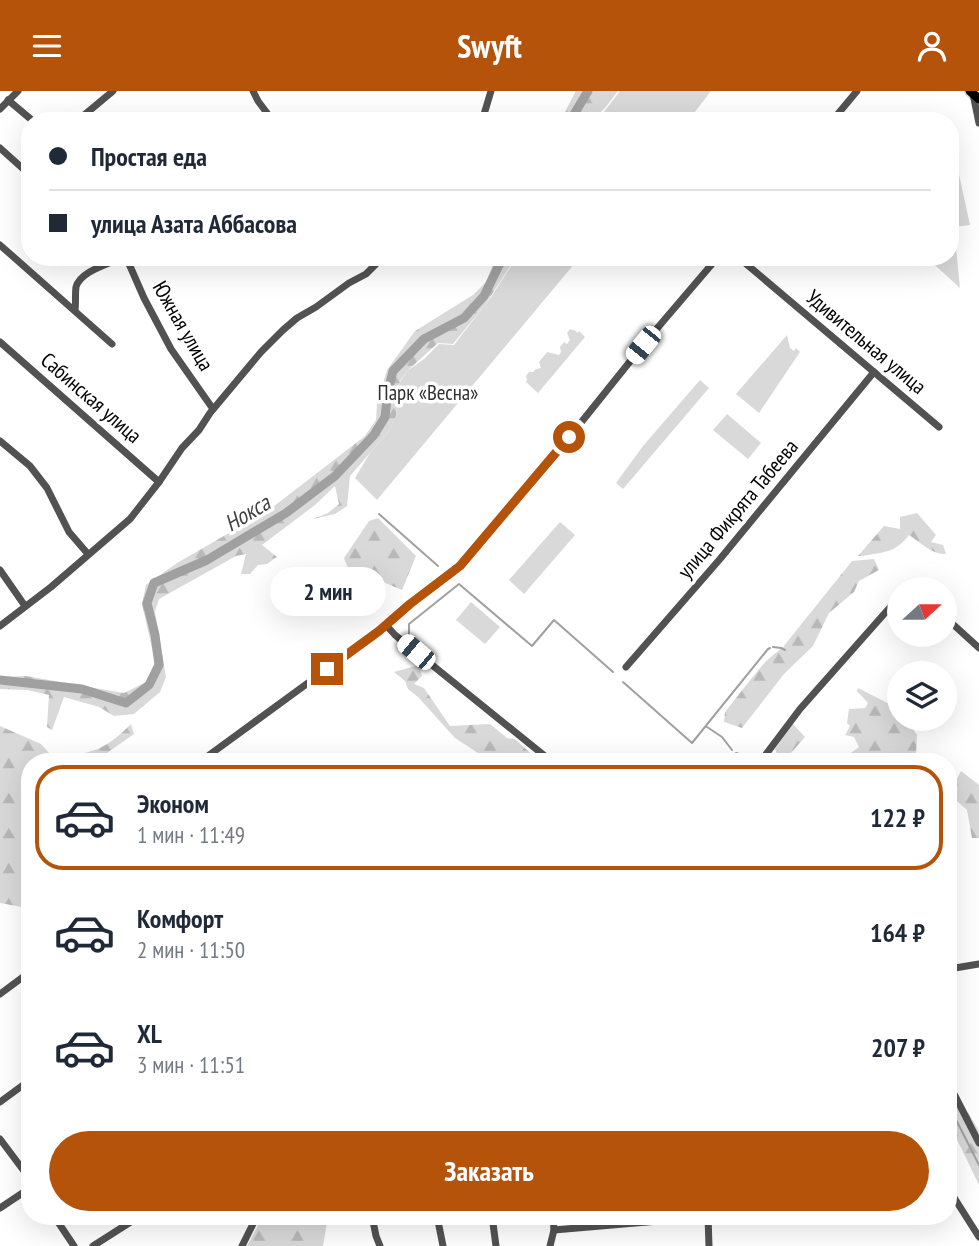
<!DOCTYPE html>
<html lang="ru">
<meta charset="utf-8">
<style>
body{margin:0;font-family:"PT Sans Narrow",sans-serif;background:#f6f6f7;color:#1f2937;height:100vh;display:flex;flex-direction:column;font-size:26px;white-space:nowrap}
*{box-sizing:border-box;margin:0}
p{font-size:23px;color:#747a83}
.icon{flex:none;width:38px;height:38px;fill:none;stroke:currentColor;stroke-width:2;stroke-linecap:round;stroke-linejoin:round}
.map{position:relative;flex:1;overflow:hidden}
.details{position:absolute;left:21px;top:662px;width:936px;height:472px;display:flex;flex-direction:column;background:#fff;border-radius:28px;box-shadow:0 7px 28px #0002}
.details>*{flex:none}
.guide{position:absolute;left:21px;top:21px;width:938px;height:154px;border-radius:28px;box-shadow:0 7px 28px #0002;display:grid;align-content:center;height:154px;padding:0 28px;background:#fff}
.needle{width:46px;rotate:69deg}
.fabs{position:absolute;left:887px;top:486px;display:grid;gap:14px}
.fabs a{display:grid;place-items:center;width:70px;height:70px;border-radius:50%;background:#fff;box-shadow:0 7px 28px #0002;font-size:35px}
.end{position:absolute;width:32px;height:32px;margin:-16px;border:9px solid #b45309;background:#fff;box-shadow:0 0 0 4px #fff}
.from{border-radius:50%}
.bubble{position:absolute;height:49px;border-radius:24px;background:#fff;box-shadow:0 7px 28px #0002;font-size:23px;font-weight:700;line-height:49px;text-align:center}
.car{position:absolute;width:21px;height:42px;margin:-21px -10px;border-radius:9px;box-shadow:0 0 5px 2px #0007;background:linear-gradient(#fff 24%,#345 0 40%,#fff 0 76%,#345 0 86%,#fff 0)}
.guide b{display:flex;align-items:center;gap:24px;height:66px;font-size:26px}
.guide b+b{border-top:2px solid #e0e1e3}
.guide i{width:18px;height:18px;background:#1f2937}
ul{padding:12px 0 0;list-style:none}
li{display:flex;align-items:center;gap:21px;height:105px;margin:0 14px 10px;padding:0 14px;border:4px solid transparent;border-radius:28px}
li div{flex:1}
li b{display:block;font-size:26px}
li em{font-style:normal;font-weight:700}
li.active{border-color:#b45309}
li>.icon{width:63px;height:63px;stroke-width:1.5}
.primary-button{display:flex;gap:14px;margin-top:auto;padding:14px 28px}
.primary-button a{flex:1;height:80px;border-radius:42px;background:#b45309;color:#fff;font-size:28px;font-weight:700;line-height:80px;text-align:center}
header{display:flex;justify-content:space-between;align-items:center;height:91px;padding:0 28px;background:#b45309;color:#fff;font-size:32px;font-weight:700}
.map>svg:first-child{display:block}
</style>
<header><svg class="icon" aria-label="menu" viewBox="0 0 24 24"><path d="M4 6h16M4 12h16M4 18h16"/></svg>Swyft<svg class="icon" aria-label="person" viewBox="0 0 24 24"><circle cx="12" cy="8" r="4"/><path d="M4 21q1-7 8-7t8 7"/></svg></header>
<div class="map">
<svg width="979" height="1155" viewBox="0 0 979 1155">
<defs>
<pattern id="forest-firs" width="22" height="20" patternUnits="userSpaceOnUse" patternTransform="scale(1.75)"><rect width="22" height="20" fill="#d9d9d9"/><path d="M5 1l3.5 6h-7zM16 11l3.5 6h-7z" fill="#b8b8b8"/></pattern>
</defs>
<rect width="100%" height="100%" fill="#fff"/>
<g fill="#d9d9d9">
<path d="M620 0H711L688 30H597Z"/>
<path d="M957 74 970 134 954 136 960 197 926 166H950V75Z"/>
<path d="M517 166H580L377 409 355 387 370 362 388 341 396 325 400 291 407 280 424 268 439 253 454 254 491 206Z"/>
<path d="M570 238 576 240 577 242 579 240 585 246 538 302 526 291 527 289 526 285 529 281H533L536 278 541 277 539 271 547 261 559 264 561 261 560 256 564 251 567 253 570 249 567 242Z"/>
<path d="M787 244 790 257 794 260 796 257 800 261 759 322 736 303Z"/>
<path d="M700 289 709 297 623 398 616 392 643 355Z"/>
<path d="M727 323 761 352 748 368 713 339Z"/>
<path d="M560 431 575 444 524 503 509 489Z"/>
<path d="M471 511 500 536 485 553 456 529Z"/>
</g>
<g fill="url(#forest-firs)">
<path d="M576 0H618L605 17 591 30H560Z"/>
<path d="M496 166H516L485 214 453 253 438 252 407 280 400 290 396 325 388 341 350 385 347 415 335 423 313 428 328 422 339 413 335 395 315 414 262 454 277 466 267 473 258 474 250 483H241L246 463 236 465 159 508 155 520 166 586 160 601 134 623 114 625 99 616 64 606 52 639 47 636 49 604 27 599 0 598V586L26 585 124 602 146 591 155 571 142 513 146 494 177 472 269 419 365 345 376 329 377 312 387 279 415 240 473 204 486 191Z"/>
<path d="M917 422 936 444 931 451 943 454 946 463C932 464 920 451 909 444 895 462 885 461 862 465H858L884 435 900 438V426Z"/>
<path d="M378 427 416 465 402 499 383 491 370 504 365 514 345 491 349 480 344 467 369 430Z"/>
<path d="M874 468 879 479 859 490 854 501 829 522 813 555 784 583 742 637 724 631 725 621 751 588 766 570 783 556 852 470Z"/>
<path d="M419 574 422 585 414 593 424 597 450 635 490 633 507 647 515 648 539 670H518L502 664 499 670H490L455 647 418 606 408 598 405 590 394 581Z"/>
<path d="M858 597 899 618 900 628H913L911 635 917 644 916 663 933 670H851L848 664 859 656 854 646 845 644 850 635 847 632 849 618 865 617 868 612 857 600Z"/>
<path d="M131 633 134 643 104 664 105 670H30V818L22 816 0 812V635L41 653 49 662C87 667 105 659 131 633Z"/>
<path d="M793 633 805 646 784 670H780L775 658Z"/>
<path d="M961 680 979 694V747H972L967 719 949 703Z"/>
<path d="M948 988 979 1040V1094L949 1032Z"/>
<path d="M263 1125H328L323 1155H247Z"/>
</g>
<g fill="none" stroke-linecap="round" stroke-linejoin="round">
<g stroke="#a0a0a0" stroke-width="2">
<path d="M379 423 438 475"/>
<path d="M409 546V533L459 493 532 555 554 529 613 581"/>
<path d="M773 556 781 557 785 559"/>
<path d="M623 591 692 652 768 558 770 557"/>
<path d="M707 636 722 646 732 659"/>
<path d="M736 662 758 669"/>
<path d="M948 1013 979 1074"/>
</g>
<g stroke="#a0a0a0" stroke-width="9">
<path d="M570 30 588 0"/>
<path d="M0 589 82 598 126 612 149 594 159 574 155 544 147 512 154 492 207 469 286 422 335 385 374 344 385 326 388 300 393 280 424 248 464 227 484 205 503 166"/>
</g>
<defs>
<path id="major" d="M970 0 979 8"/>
</defs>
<use href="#major" stroke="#dbdbdb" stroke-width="12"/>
<g stroke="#525252" stroke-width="7">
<path d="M253 0 258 10 273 30"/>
<path d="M973 3 979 32"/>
<path d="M8 9 33 30"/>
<path d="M0 18 18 0"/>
<path d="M134 26V30"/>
<path d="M77 30 113 0"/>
<path d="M482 30 491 0"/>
<path d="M832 30 857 0"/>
<path d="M0 57 30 84"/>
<path d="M0 154 112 253"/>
<path d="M126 166 144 207 171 258 213 318"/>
<path d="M738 166 939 336"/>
<path d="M75 219C76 212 75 203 76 196 80 180 109 173 123 166"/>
<path d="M0 251 159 391"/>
<path d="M0 350 30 375 47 397 69 441 88 463"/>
<path d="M0 479 25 515"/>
<path d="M905 499 908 495 913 499"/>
<path d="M945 526 979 557"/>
<path d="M386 534 395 544 551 670"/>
<path d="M0 535 51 496 130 428 159 391 182 357 199 339 210 322 261 261 283 239 297 227 316 216 349 192 366 183 383 166"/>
<path d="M626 576 720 468 874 281"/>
<path d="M201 670 375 543 410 513 459 475 555 364 648 248 718 166"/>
<path d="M688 670H719"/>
<path d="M761 670 800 618 900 505"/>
<path d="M948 881 955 877 979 873"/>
<path d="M0 903 27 883"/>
<path d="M948 991 979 1052"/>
<path d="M0 1011 30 989"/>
<path d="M0 1048 30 1088"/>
<path d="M948 1097 979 1146"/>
<path d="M0 1117 30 1097"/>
<path d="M54 1125 74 1155"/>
<path d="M372 1125 376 1145 380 1155"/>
<path d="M437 1125 443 1155"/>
<path d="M492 1125 496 1155"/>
<path d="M708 1125 709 1155"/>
<path d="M554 1139 717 1125"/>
<path d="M93 1155 140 1125"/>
<path d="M242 1155 257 1125"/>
<path d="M550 1155 554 1139 553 1125"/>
</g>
<use href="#major" stroke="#000" stroke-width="9"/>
</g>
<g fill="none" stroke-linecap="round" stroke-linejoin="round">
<path stroke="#b45309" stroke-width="9" d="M327 578 379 540 410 513 460 475 569 346"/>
</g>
<g text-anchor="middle" stroke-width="7" stroke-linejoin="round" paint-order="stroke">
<g font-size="21" fill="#000" stroke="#fff">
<text transform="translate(183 235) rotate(60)" y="7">Южная улица</text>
<text transform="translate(866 251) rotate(40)" y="7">Удивительная улица</text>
<text transform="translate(91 307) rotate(41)" y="7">Сабинская улица</text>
<text transform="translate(738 418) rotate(-50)" y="7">улица Фикрята Табеева</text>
</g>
<g font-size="21" fill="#303030" stroke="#fff">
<text x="428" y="309">Парк «Весна»</text>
</g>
<g font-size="23" font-style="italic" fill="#414141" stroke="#fff">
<text transform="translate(247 422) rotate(-31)" y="8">Нокса</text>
</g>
</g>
</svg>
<div class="fabs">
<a><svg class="needle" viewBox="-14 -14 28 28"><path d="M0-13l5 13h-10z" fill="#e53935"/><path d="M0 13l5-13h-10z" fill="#747a83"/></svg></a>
<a><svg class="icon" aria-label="layers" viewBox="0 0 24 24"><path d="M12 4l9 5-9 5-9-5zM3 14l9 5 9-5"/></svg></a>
</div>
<i class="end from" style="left:569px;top:346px"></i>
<i class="end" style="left:327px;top:578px"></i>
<div class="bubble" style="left:270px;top:476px;width:116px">2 мин</div>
<i class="car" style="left:643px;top:254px;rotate:219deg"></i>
<i class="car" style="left:416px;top:561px;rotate:310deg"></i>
<div class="guide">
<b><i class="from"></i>Простая еда</b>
<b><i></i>улица Азата Аббасова</b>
</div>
<section class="details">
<ul>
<li class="active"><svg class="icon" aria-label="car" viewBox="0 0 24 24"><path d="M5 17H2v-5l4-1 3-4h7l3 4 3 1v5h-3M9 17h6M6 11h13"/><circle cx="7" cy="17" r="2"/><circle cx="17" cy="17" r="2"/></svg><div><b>Эконом</b><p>1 мин · 11:49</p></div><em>122 ₽</em></li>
<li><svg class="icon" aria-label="car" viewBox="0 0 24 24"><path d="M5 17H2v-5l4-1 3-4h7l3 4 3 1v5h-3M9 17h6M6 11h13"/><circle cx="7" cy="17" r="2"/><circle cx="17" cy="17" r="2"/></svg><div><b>Комфорт</b><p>2 мин · 11:50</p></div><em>164 ₽</em></li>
<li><svg class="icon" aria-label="car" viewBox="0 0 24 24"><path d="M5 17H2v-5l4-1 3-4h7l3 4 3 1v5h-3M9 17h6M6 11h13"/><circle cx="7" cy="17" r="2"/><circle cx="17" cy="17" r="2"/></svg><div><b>XL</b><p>3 мин · 11:51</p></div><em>207 ₽</em></li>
</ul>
<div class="primary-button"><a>Заказать</a></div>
</section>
</div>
